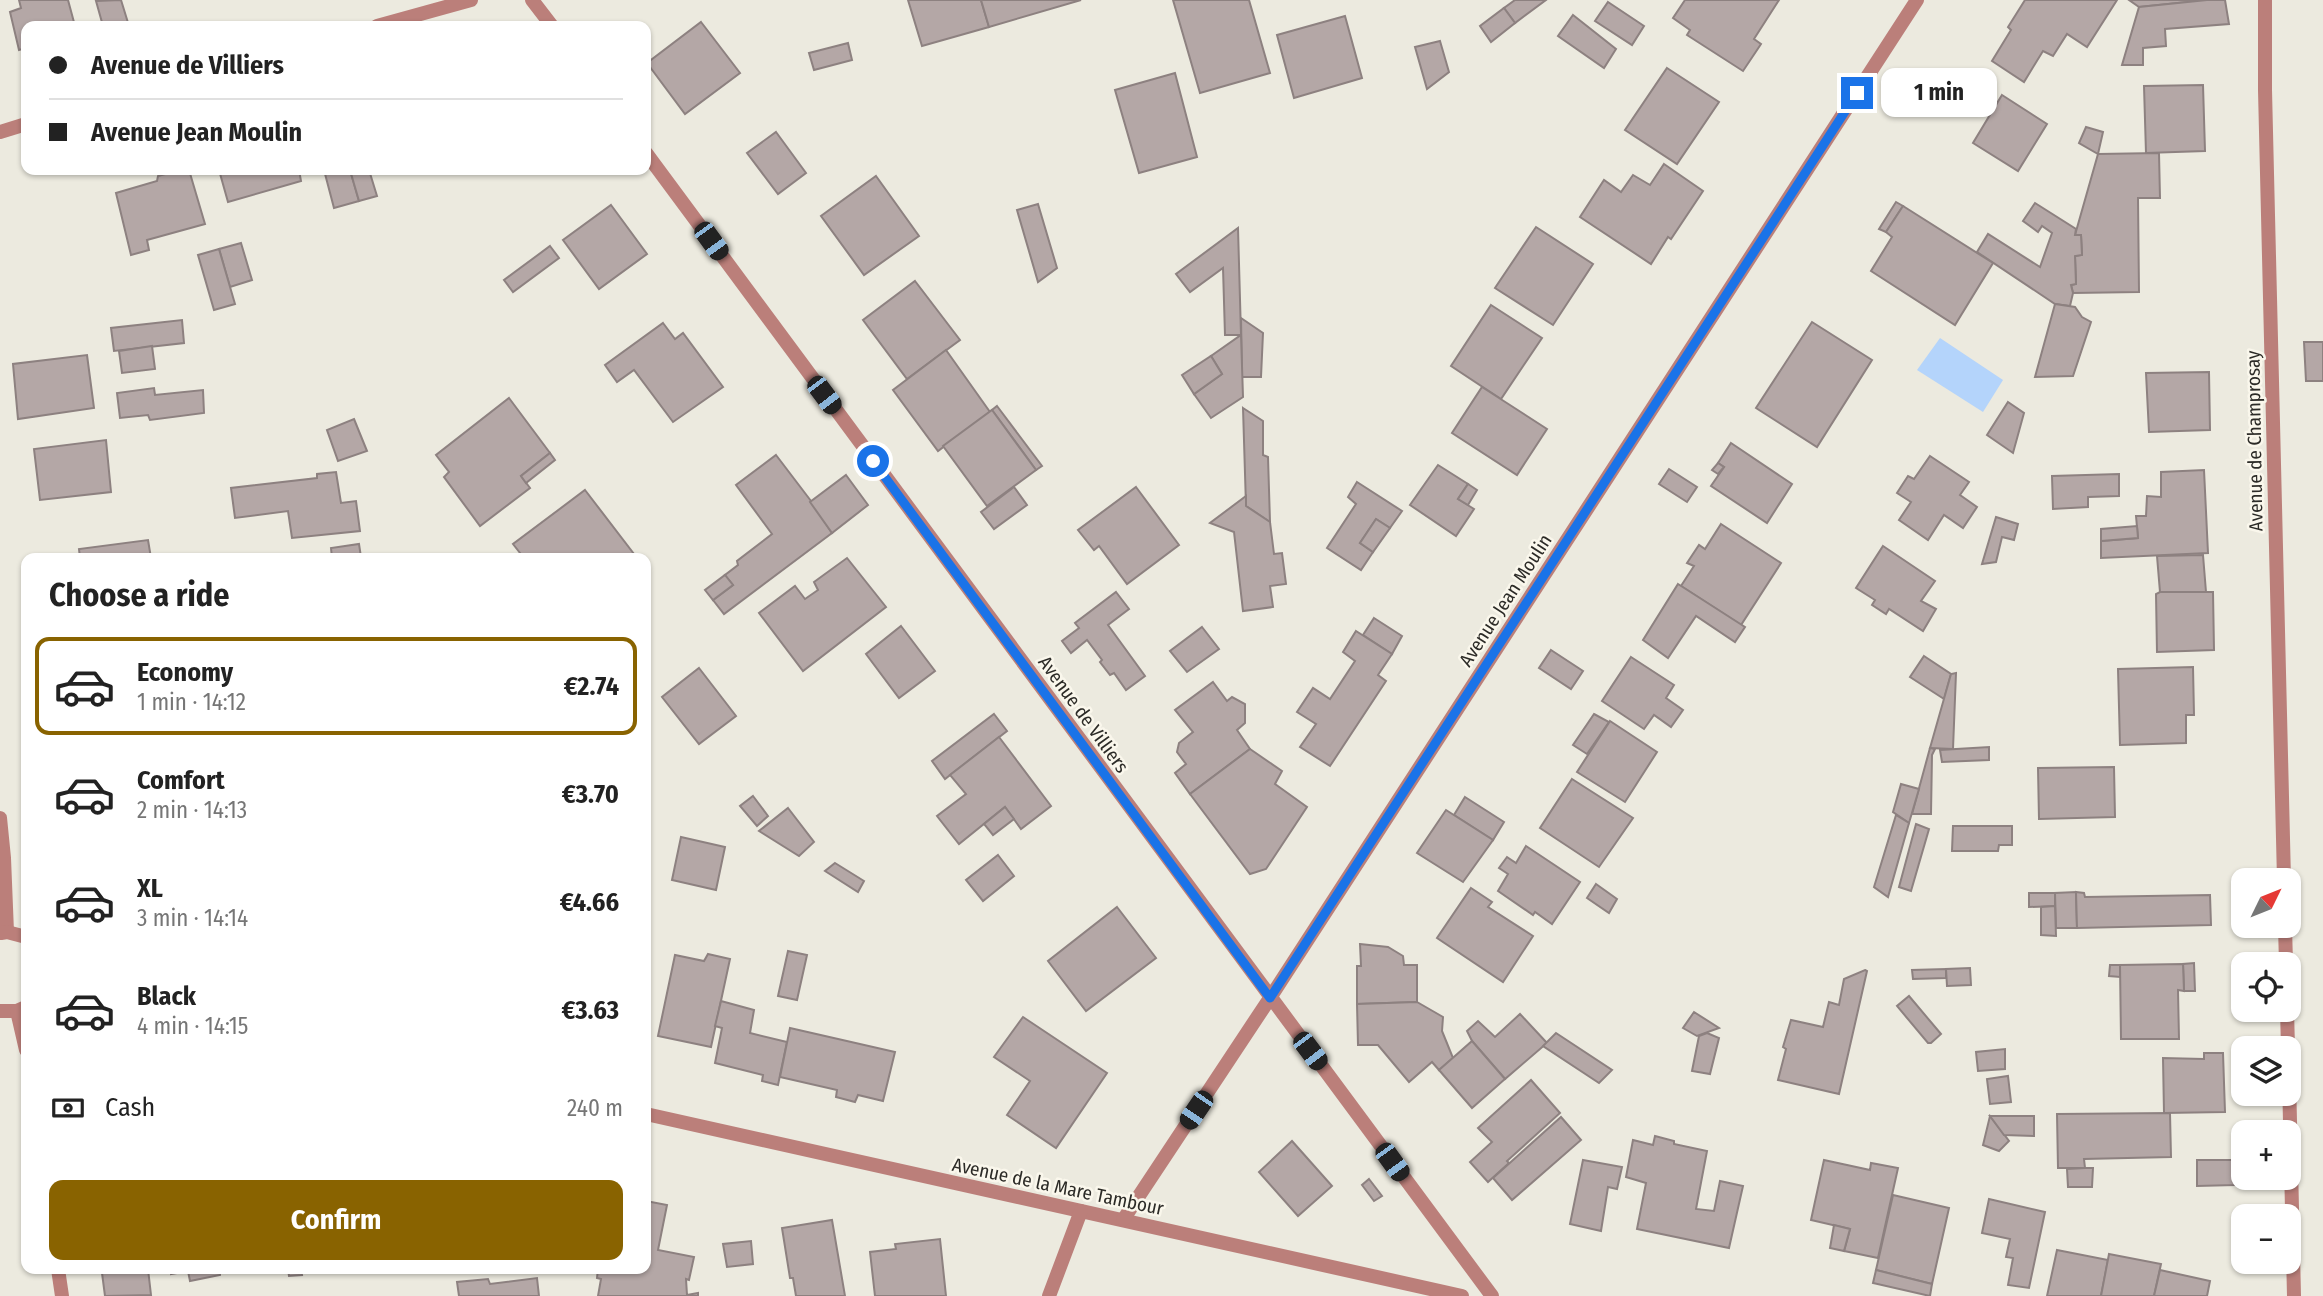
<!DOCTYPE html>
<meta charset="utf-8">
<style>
body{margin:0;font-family:"Fira Sans Condensed",sans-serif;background:#f2f2f2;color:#222;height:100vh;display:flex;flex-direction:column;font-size:26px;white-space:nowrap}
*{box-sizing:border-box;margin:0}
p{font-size:23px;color:#767676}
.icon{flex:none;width:38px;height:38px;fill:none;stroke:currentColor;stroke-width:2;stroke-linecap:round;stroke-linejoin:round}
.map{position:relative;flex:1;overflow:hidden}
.details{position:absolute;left:21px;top:553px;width:630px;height:721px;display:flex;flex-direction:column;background:#fff;border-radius:14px;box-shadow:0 2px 5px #0004}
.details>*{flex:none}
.guide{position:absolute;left:21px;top:21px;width:630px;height:154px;border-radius:14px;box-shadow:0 2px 5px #0004;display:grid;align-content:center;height:154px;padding:0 28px;background:#fff}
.needle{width:46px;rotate:47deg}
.buttons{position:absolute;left:2231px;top:868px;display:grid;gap:14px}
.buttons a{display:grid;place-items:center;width:70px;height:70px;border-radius:14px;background:#fff;box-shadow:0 2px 5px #0004;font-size:35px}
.end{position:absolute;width:32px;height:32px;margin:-16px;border:9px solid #1a73e8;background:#fff;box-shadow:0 0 0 4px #fff}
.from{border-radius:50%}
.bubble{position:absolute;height:49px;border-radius:14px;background:#fff;box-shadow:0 2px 5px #0004;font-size:23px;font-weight:700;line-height:49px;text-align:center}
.car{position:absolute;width:21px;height:42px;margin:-21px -10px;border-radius:9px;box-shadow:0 0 5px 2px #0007;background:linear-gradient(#222 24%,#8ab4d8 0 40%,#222 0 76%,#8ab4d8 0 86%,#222 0)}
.guide b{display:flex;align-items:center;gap:24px;height:66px;font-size:26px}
.guide b+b{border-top:2px solid #e0e0e0}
.guide i{width:18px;height:18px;background:#222}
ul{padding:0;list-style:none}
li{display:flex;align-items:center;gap:21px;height:98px;margin:0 14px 10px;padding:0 14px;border:4px solid transparent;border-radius:14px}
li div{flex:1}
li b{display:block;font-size:26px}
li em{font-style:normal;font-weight:700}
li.selected{border-color:#896300}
li>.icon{width:63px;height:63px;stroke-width:1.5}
h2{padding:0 28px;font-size:32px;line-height:84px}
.pay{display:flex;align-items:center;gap:18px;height:77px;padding:0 28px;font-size:26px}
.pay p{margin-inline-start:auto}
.button{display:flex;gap:14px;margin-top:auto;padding:14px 28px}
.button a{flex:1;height:80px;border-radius:14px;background:#896300;color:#fff;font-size:28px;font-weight:700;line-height:80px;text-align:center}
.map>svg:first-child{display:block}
</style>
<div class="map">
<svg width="2323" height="1296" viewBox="0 0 2323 1296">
<rect width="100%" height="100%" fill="#eceadf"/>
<path fill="#b4d4fb" d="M1940 338 2003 380 1983 412 1917 370Z"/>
<g fill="#b4a7a6" stroke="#8d8180" stroke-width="2">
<path d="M19 0H68L75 26H26V48L19 50 10 12 21 8Z"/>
<path d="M121 0 129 26H103L96 1Z"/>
<path d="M908 0H981L989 27 922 46Z"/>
<path d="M981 0H1081L989 27Z"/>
<path d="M1173 0H1249L1270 73 1200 93Z"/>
<path d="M1515 0H1546L1515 23 1504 8Z"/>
<path d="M1685 0H1779L1754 39 1761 44 1743 71 1687 35 1690 30 1673 18Z"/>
<path d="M2025 0H2117L2087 47 2067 34 2053 56 2043 51 2024 82 1992 61 2011 30 2008 27Z"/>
<path d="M2129 0H2207L2139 7Z"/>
<path d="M2207 0H2225L2229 24 2165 29 2166 46 2143 48V65H2122L2139 7Z"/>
<path d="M1608 2 1644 26 1632 45 1595 21Z"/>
<path d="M1504 8 1515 23 1491 42 1480 26Z"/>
<path d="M1573 15 1616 49 1604 68 1558 36Z"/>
<path d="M1345 16 1362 78 1294 98 1277 35Z"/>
<path d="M701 22 740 73 685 114 647 63Z"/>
<path d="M1440 41 1449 72 1427 89 1415 47Z"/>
<path d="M848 43 852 60 814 70 809 53Z"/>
<path d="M1667 68 1719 102 1677 164 1625 130Z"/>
<path d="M1175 73 1197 157 1139 173 1115 90Z"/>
<path d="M2203 85 2205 151 2146 153 2144 86Z"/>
<path d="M2002 95 2047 124 2018 171 1973 143Z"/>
<path d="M2086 127 2103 132 2098 154 2079 143Z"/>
<path d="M776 132 806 173 778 194 747 153Z"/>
<path d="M2159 153 2160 198H2138L2139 292 2073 293 2071 285 2076 284 2075 256 2082 255 2081 235H2075L2098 154Z"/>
<path d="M1664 164 1703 191 1671 239 1668 237 1651 264 1580 217 1604 180 1621 192 1633 175 1650 185Z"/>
<path d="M180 170H189L205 224 147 240 149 250 131 255 116 193 157 181 158 176Z"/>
<path d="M219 170H299L301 181 228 202Z"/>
<path d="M324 170H350L359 201 334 208Z"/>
<path d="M350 170H369L377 196 359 201Z"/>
<path d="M876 176 919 236 864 275 821 216Z"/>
<path d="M1896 202 1903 206 1886 232 1879 229Z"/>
<path d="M2035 203 2076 229 2075 235H2081L2082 255 2075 256 2076 284 2071 285 2073 293 2070 306 2055 304 1977 252 1988 234 2040 267 2052 233 2042 226 2038 232 2023 221Z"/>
<path d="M1038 204 1057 268 1038 282 1017 210Z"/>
<path d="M611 205 647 254 599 289 563 240Z"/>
<path d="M1903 206 1993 263 1955 325 1871 271 1892 237 1886 232Z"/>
<path d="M1536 227 1593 264 1553 325 1495 288Z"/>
<path d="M1238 228 1241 335H1225L1223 268 1190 292 1176 274Z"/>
<path d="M241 243 252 280 230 287 219 249Z"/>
<path d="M550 246 559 258 513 292 504 280Z"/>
<path d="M219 249 235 304 214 310 198 255Z"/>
<path d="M915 281 960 340 907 379 863 320Z"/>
<path d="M2055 304 2075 307 2082 317 2091 322 2073 376 2035 377Z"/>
<path d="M1491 305 1542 338 1501 399 1451 366Z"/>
<path d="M1241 318 1263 333 1261 377H1242Z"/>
<path d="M182 320 184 343 114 351 111 328Z"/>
<path d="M1812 322 1872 360 1817 447 1756 408Z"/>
<path d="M663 323 675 339 683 333 723 387 673 422 634 370 617 382 605 365Z"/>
<path d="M1241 335 1243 397 1211 418 1194 394 1222 374 1211 356Z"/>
<path d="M2304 342H2323V381H2306Z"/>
<path d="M152 346 155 369 122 373 119 351Z"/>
<path d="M946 350 990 412 938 451 893 390Z"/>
<path d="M87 355 94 408 18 419 13 364Z"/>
<path d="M1211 356 1222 374 1194 394 1182 375Z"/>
<path d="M2209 372 2210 430 2149 432 2146 373Z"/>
<path d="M1482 387 1547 429 1517 475 1452 433Z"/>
<path d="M154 388 155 395 203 390 204 413 150 420 148 415 120 418 117 393Z"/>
<path d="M509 398 550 453 521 476 530 488 480 526 444 477 449 472 436 455Z"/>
<path d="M2008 402 2024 413 2013 453 1987 435Z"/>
<path d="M997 406 1042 466 1036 470 992 410Z"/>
<path d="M1243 408 1263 421V455L1268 457 1270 522 1246 506Z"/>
<path d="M992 410 1036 470 987 506 943 446Z"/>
<path d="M354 419 367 451 338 461 327 430Z"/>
<path d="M106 440 111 492 40 500 34 449Z"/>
<path d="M1731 443 1792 484 1767 523 1711 486 1724 467 1718 463Z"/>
<path d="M550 453 555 460 526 483 521 476Z"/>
<path d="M776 455 811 501 832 533 724 614 713 600 733 585 725 575 738 565 737 561 772 534 736 485Z"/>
<path d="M1930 456 1969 482 1960 495 1977 507 1963 528 1944 515 1928 540 1899 520 1911 502 1897 493 1908 476 1914 479Z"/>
<path d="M1718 463 1724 467 1718 474 1712 470Z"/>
<path d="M1438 465 1468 484 1458 499 1474 509 1456 536 1410 505Z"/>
<path d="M1669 469 1697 487 1687 502 1659 484Z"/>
<path d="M2204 470 2208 553 2101 558V541L2138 538 2136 516H2146L2147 496 2161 497V472Z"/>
<path d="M336 472 341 503 356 501 360 531 292 538 288 511 235 518 231 488 317 478V474Z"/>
<path d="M2119 474V496L2088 497V507L2053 509 2052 476Z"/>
<path d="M846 475 868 505 832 533 810 502Z"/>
<path d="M1357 482 1402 511 1390 528 1376 519 1360 543 1373 552 1361 570 1327 548 1356 504 1348 497Z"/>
<path d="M1468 484 1477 490 1468 505 1458 499Z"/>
<path d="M1014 487 1027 505 994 529 981 512Z"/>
<path d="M1136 487 1179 545 1127 584 1099 546 1094 550 1078 530Z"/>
<path d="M585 490 634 554 628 558H524L513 544Z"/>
<path d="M1246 496V506L1270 522 1274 554 1282 553 1286 584 1270 586 1273 607 1243 611 1234 532 1210 523Z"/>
<path d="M1996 517 2018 524 2014 540 2002 537 1996 562 1982 564Z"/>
<path d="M1376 519 1390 528 1373 552 1360 543Z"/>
<path d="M1721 524 1781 563 1741 625 1681 586 1694 566 1687 563 1699 545 1705 549Z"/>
<path d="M2137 526 2138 538 2101 541V529Z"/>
<path d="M148 540 151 558H80L79 549Z"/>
<path d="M359 544 361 557 332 558 331 548Z"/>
<path d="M1883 546 1935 581 1921 601 1936 609 1923 631 1889 609 1886 614 1872 605 1875 600 1856 588Z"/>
<path d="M2203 555 2206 592H2160L2157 556Z"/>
<path d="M847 558 886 607 803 671 759 613 795 586 805 599 818 590 814 582Z"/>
<path d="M725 575 733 585 713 600 705 590Z"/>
<path d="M1678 584 1745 627 1735 642 1696 616 1668 658 1643 640Z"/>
<path d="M1116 592 1129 609 1108 625 1145 676 1126 690 1114 673 1110 675 1100 662 1102 660 1087 640 1071 653 1062 641 1079 628 1075 623Z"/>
<path d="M2160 592H2213L2214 650 2157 652 2156 594Z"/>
<path d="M1374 618 1402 636 1392 654 1363 635Z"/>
<path d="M901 626 935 671 899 698 866 654Z"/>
<path d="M1202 627 1219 649 1187 672 1170 651Z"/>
<path d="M1356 631 1392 654 1378 675 1386 681 1330 766 1300 747 1316 724 1297 712 1313 688 1330 699 1355 661 1343 652Z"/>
<path d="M1551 650 1583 671 1571 689 1539 668Z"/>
<path d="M1924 656 1951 674 1944 699 1910 677Z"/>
<path d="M1631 657 1674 685 1666 698 1683 710 1671 727 1654 715 1644 729 1602 701Z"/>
<path d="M2193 667 2194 715H2186V743L2120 745 2118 669Z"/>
<path d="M699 668 736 716 699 744 662 697Z"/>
<path d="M1956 673 1953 749 1930 748 1951 674Z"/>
<path d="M1213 682 1227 701 1232 697 1245 704V723L1237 730 1250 749 1190 794 1175 773 1186 764 1177 752 1179 743 1193 732 1175 710Z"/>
<path d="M994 714 1007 731 945 779 932 761Z"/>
<path d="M1594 714 1609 722 1587 754 1573 745Z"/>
<path d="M1610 721 1657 752 1625 802 1577 772Z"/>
<path d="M999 737 1051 806 1021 829 1005 807 959 844 937 816 966 794 950 775Z"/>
<path d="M1989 747V760L1942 762 1940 750Z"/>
<path d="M1930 748 1935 749 1932 755 1931 814H1912Z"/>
<path d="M1250 749 1282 771 1275 784 1307 807 1266 869 1250 874 1190 794Z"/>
<path d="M2114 767 2115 817 2039 819 2038 768Z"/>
<path d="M1572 779 1633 818 1599 867 1540 828Z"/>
<path d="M1901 784 1919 789 1909 823 1893 812Z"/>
<path d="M753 796 768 816 757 826 740 806Z"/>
<path d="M1465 797 1504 822 1493 840 1454 815Z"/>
<path d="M1005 807 1014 819 993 835 984 824Z"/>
<path d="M788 808 814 842 799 856 759 831Z"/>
<path d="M1446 810 1493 840 1463 882 1417 853Z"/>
<path d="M1896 815 1909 823 1888 897 1874 887Z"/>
<path d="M1916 824 1929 829 1911 891 1899 887Z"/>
<path d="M1953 826H2012V845H1999L1998 851H1952Z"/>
<path d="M681 837 725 847 716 890 672 880Z"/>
<path d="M1526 846 1580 882 1552 924 1535 912 1533 915 1498 891 1508 874 1499 868 1507 857 1516 863Z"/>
<path d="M998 855 1014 876 983 901 966 880Z"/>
<path d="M835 863 864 881 858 892 825 871Z"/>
<path d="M1596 884 1617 899 1609 913 1587 898Z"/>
<path d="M1471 888 1492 902 1488 907 1533 936 1503 982 1437 938Z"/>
<path d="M2076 892 2077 928H2056L2055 893Z"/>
<path d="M2076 892 2084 893 2085 897 2210 895 2211 925 2077 928Z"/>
<path d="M2029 893H2055V906L2029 907Z"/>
<path d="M2055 906 2056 936 2041 935V907Z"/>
<path d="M1117 907 1156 958 1086 1011 1048 961Z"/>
<path d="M1360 944 1388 947 1403 956 1404 965H1417V1002L1357 1004V966H1361Z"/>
<path d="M788 951 807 955 797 1000 778 996Z"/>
<path d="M708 954 730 959 711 1047 658 1036 675 955 704 961Z"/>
<path d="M2194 963 2195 991H2184L2183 964Z"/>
<path d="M2183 964 2184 991 2178 990 2179 1039H2121L2120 965Z"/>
<path d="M2110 965H2120V977L2109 976Z"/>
<path d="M1970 968 1971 985 1947 986 1946 969Z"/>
<path d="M1946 969V978L1913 979 1912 970Z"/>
<path d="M1865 970 1867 971 1839 1094 1778 1080 1786 1049 1783 1047 1791 1020 1823 1027 1829 1002 1839 1005 1844 979Z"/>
<path d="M1909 996 1941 1034 1931 1043H1928L1897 1006Z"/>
<path d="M721 1001 754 1010 750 1033 787 1042 778 1085 762 1081 763 1075 715 1063 722 1028 715 1026Z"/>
<path d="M1417 1002 1443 1017 1442 1031 1453 1058 1439 1070 1432 1062 1409 1082 1378 1045H1358L1357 1004Z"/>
<path d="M1694 1012 1719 1028 1697 1036 1683 1028Z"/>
<path d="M1520 1014 1547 1043 1505 1079 1472 1041 1467 1031 1478 1021 1495 1037Z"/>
<path d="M1023 1017 1107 1073 1056 1148 1007 1115 1030 1081 994 1057Z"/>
<path d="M790 1028 895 1052 883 1101 858 1095 855 1102 836 1097 837 1090 780 1077Z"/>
<path d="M1556 1033 1612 1070 1599 1083 1543 1046Z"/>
<path d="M1707 1033 1719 1038 1710 1074 1692 1071 1699 1036Z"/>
<path d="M1472 1041 1505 1079 1472 1108 1439 1070Z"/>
<path d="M2005 1049V1069L1978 1071 1976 1052Z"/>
<path d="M2204 1053H2223L2225 1112 2164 1113 2163 1058 2204 1059Z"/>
<path d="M2008 1076 2011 1102 1990 1104 1987 1079Z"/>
<path d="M1531 1080 1560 1113 1507 1161 1509 1163 1488 1182 1470 1162 1492 1142 1478 1128Z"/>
<path d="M2170 1113 2171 1157 2084 1159 2085 1168H2058L2057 1114Z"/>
<path d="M1990 1116 2009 1141 1999 1151 1983 1145Z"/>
<path d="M1990 1116H2034V1136L2004 1135Z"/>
<path d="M1561 1117 1581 1140 1512 1200 1493 1178Z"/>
<path d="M1655 1136 1674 1141V1144L1707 1151 1696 1209 1714 1211 1720 1181 1743 1186 1729 1248 1637 1229 1646 1183 1626 1177 1633 1140 1653 1145Z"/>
<path d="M1292 1141 1332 1186 1298 1216 1259 1172Z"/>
<path d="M1583 1160 1622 1167 1617 1189 1608 1187 1601 1231 1570 1224Z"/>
<path d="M1824 1160 1870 1170 1871 1163 1898 1168 1878 1258 1844 1251 1850 1229 1811 1220Z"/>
<path d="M2197 1160H2233L2235 1185 2197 1186Z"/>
<path d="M2085 1168H2093L2092 1187H2068L2067 1169Z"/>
<path d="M1369 1179 1382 1196 1374 1201 1362 1185Z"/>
<path d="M1893 1195 1949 1208 1932 1284 1876 1270Z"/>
<path d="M1989 1199 2045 1212 2029 1288 2008 1285 2013 1258 2006 1257 2010 1239 1982 1233Z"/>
<path d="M646 1201 667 1205 658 1250 694 1257 689 1280 686 1279 687 1295 698 1293V1296H598L601 1279 597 1278 598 1269H646Z"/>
<path d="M832 1220 845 1296H796L793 1278H790L782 1228Z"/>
<path d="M1834 1225 1850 1229 1844 1251 1830 1248Z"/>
<path d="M940 1239 946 1296H875L870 1252 896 1249 895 1244Z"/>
<path d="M751 1241 753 1264 727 1267 723 1244Z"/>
<path d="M2057 1250 2108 1260 2101 1296H2047Z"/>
<path d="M2109 1254 2161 1264 2154 1296H2101Z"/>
<path d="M136 1269H148L151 1295 105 1296 102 1273Z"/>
<path d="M170 1269H220V1275L190 1281 188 1271 171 1274Z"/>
<path d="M288 1269H301L302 1275 289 1276Z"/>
<path d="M1876 1270 1932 1284 1930 1296 1873 1283Z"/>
<path d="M2160 1270 2210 1281 2207 1296H2154Z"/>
<path d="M537 1278 539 1296H459L457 1282 488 1279 490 1284Z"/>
</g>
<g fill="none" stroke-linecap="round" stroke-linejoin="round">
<g stroke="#bb7f7a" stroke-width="14">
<path d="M532 0 552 26"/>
<path d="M2265 0V90L2284 880"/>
<path d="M377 26 471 0"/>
<path d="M0 132 26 124"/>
<path d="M646 153 1492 1296"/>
<path d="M0 818 4 858 7 932"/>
<path d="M2285 926 2286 964"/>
<path d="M1 933 7 932 26 937"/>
<path d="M2287 1010 2288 1048"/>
<path d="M0 1011H17L26 1007"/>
<path d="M17 1011 26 1050"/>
<path d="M2289 1078 2294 1296"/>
<path d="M646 1114 1462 1296"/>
<path d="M1123 1220 1270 998 1917 0"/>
<path d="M58 1269 62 1296"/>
<path d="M1049 1296 1081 1211"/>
</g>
</g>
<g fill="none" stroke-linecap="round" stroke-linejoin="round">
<path stroke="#1a73e8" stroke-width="9" d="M873 461 1270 998 1857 93"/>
</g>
<g text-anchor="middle" stroke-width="5" stroke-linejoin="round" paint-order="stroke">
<g font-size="19" fill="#2c2b27" stroke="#faf7ec">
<text transform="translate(2254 441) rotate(-91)" y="7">Avenue de Champrosay</text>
<text transform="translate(1505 600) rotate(-57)" y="7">Avenue Jean Moulin</text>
<text transform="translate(1084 714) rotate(54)" y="7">Avenue de Villiers</text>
<text transform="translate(1058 1186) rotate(12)" y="7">Avenue de la Mare Tambour</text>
</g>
</g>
</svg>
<div class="buttons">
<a><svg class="needle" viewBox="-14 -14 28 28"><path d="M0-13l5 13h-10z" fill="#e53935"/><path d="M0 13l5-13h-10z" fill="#767676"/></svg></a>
<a><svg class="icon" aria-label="locate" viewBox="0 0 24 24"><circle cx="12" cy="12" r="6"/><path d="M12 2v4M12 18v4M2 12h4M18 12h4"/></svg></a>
<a><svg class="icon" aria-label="layers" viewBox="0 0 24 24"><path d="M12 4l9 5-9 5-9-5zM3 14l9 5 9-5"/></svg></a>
<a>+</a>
<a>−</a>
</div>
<i class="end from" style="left:873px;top:461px"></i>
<i class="end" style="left:1857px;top:93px"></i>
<div class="bubble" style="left:1881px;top:68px;width:116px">1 min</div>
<i class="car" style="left:711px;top:241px;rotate:144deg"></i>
<i class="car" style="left:824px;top:395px;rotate:143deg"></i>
<i class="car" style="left:1310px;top:1051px;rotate:143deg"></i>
<i class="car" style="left:1196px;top:1110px;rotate:214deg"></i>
<i class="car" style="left:1392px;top:1162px;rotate:144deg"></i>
<div class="guide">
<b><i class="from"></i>Avenue de Villiers</b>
<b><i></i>Avenue Jean Moulin</b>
</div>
<section class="details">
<h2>Choose a ride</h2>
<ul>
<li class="selected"><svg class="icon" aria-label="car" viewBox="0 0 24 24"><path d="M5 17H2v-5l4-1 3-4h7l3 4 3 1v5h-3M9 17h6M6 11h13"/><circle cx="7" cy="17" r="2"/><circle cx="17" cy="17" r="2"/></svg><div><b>Economy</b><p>1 min · 14:12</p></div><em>€2.74</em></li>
<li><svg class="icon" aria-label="car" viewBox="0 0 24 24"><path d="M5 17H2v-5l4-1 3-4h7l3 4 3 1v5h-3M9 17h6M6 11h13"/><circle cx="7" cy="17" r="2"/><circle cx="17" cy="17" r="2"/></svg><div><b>Comfort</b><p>2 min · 14:13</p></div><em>€3.70</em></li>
<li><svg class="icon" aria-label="car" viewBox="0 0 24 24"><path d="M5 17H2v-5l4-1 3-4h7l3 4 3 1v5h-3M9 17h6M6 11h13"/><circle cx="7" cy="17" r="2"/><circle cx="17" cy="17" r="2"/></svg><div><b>XL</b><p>3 min · 14:14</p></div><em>€4.66</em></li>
<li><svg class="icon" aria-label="car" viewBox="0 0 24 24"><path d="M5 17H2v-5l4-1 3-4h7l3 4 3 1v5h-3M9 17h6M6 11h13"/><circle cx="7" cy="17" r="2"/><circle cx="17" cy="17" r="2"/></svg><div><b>Black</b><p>4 min · 14:15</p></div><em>€3.63</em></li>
</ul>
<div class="pay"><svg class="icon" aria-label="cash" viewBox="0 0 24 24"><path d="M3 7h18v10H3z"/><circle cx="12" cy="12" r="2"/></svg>Cash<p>240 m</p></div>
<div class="button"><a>Confirm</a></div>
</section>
</div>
